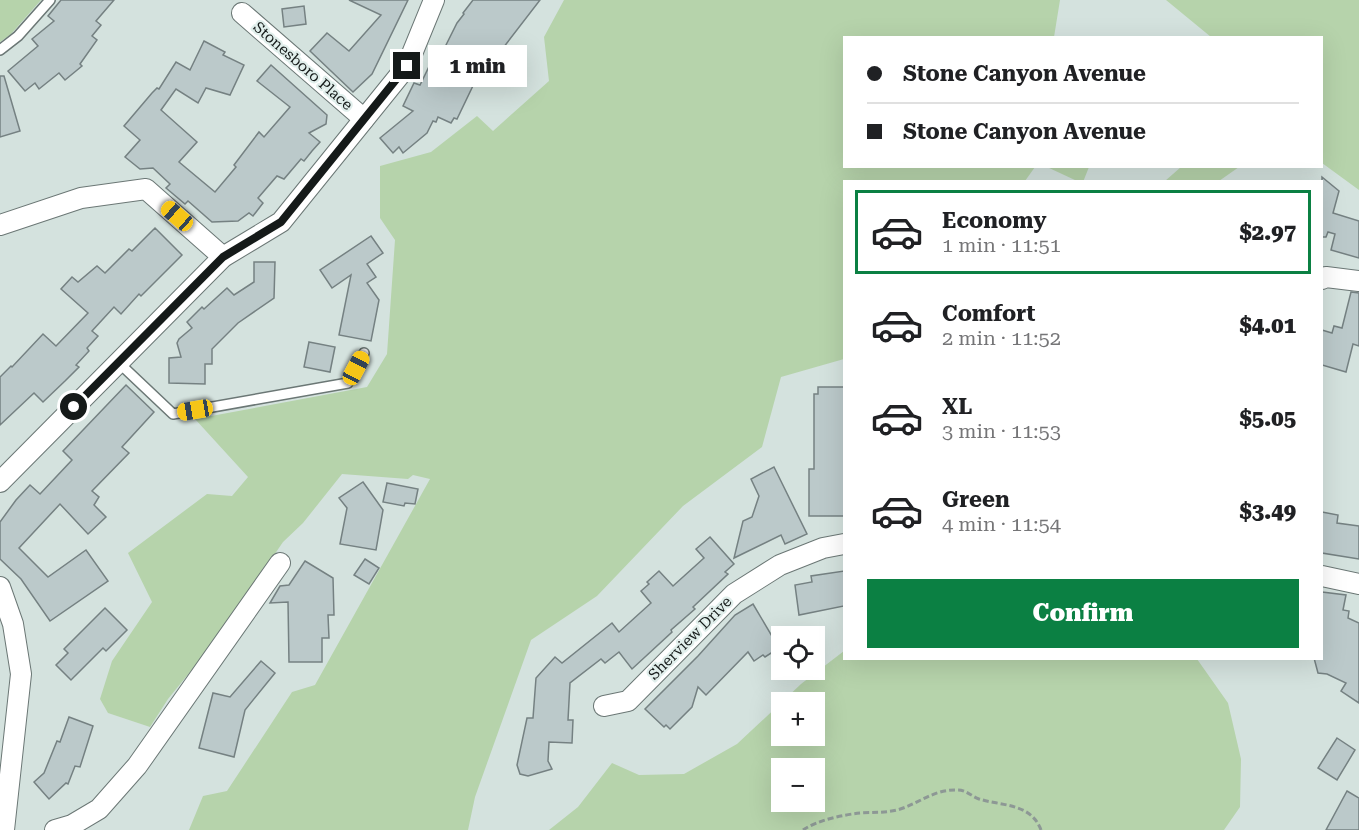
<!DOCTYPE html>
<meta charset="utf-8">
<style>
body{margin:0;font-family:"Roboto Serif",serif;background:#f2f2f2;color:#202124;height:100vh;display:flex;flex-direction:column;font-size:22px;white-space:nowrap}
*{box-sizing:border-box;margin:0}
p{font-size:20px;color:#757577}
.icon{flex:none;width:33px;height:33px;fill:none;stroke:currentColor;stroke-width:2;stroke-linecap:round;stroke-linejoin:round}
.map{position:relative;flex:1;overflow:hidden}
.drawer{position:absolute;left:843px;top:180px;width:480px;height:480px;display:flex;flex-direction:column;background:#fff;border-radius:0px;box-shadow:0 6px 24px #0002}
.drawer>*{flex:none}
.banner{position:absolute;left:843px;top:36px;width:480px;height:132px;border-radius:0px;box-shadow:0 6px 24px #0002;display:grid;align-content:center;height:132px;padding:0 24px;background:#fff}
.controls{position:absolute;left:771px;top:626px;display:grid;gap:12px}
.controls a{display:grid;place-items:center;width:54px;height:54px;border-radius:0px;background:#fff;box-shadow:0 6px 24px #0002;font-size:30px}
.end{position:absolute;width:27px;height:27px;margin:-14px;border:8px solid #151a19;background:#fff;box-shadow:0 0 0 3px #fff}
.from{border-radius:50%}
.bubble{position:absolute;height:42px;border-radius:0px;background:#fff;box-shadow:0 6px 24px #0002;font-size:20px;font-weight:800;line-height:42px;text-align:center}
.car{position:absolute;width:18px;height:36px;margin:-18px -9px;border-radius:8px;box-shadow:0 0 4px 2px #0007;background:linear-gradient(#f5c518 24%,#345 0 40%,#f5c518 0 76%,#345 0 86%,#f5c518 0)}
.banner b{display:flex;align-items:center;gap:21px;height:57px;font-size:22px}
.banner b+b{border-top:2px solid #e0e0e0}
.banner i{width:15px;height:15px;background:#202124}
ul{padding:10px 0 0;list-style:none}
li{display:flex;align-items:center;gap:18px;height:84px;margin:0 12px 9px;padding:0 12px;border:3px solid transparent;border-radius:0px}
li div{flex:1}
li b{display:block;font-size:22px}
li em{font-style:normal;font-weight:800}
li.selected{border-color:#0b8043}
li>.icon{width:54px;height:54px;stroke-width:1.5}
.button{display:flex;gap:12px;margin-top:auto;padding:12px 24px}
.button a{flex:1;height:69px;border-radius:0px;background:#0b8043;color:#fff;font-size:24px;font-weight:800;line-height:69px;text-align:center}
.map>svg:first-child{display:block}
</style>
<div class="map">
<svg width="1359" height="830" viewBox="0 0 1359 830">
<rect width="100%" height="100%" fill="#d4e2de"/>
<g fill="#b6d3ab" fill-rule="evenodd">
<path d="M0 0H41L11 34 0 42Z"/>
<path d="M564 0H1060L1054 37 844 38V166L1035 167 1025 181 844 182V359L781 377 762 447 683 506 597 596 531 640 475 797 468 830H189L203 796 227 791 292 692 315 685 430 479 413 475 408 479 342 474 303 523 283 542 216 640 168 699 150 727 108 713 100 699 112 661 152 602 128 553 207 494 232 496 248 477 195 419 367 387 387 354 395 240 380 218V166L431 152 477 116 493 131 549 81 544 37Z"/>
<path d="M1166 0H1359V190L1322 163V38L1211 37Z"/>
<path d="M1047 167H1089L1083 182 1077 181Z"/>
<path d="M1181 167V166L1239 167 1219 181H1165Z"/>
<path d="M844 651V658L1197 659 1228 703 1241 759 1240 807 1224 830H549L578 807 612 763 639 775 684 774 737 744 782 702V735H814V702H782L801 684ZM782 768H814V801H782Z"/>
</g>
<g fill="#bbc9ca" stroke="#758182" stroke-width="1.5">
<path d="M61 0H114L96 21 101 25 92 36 97 40 80 64 82 66 65 80 59 73 39 89 35 83 25 91 8 71 38 46 32 39 54 21 48 16Z"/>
<path d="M349 0H408L372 74 353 92 310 51 327 33 349 51 381 15Z"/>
<path d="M473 0H540L500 52 520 63 505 79 482 67 457 119 454 118 451 123 438 117 436 122 433 121 427 133 403 153 399 147 393 153 380 138 413 111 403 106 414 83 420 85 438 48 443 51 457 23 464 14 463 13Z"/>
<path d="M304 6 306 24 284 27 282 9Z"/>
<path d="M204 41 225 52 223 55 244 65 230 95 206 88 198 103 176 89 161 110 197 142 179 162 215 192 236 167 234 165 259 132 264 137 290 107 257 81 271 65 327 115 326 124 309 133 320 142 312 151 304 161 301 159 284 179 277 176 258 198 263 203 253 216 249 213 238 221 212 222 188 201 185 204 166 188 170 184 153 168 140 169 125 157 140 140 124 126 152 93 157 88 159 89 176 62 190 70Z"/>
<path d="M0 76H4L20 131 0 137Z"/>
<path d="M1322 177 1339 191 1333 213 1359 221V258L1331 250 1335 234 1328 232 1326 237H1322Z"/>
<path d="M155 228 182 255 141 296 139 294 121 314 114 307 92 331 98 336 87 348 89 351 76 365 79 367 65 381 43 402 34 393 0 425V377L11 366 12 367 43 334 56 346 88 313 61 289 72 277 78 282 97 266 105 273 129 249 132 251Z"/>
<path d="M371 236 383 253 367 264 376 277 367 283 379 300 371 341 339 335 351 275 332 288 320 270Z"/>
<path d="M254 262H275L274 298 238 323 212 349V364H205V384L169 383V358L181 357 177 343 179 339 192 328 187 322 202 307 204 309 227 288 234 295 254 282Z"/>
<path d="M1351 292 1359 293V346L1353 344 1346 372 1322 365V330L1332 333 1334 326 1342 328Z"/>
<path d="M309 342 335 347 330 372 304 367Z"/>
<path d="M126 385 154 412 122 447 129 453 92 491 99 497 94 505 106 517 88 534 60 504 19 548 48 577 86 550 108 581 50 621 21 579 0 559V522L16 500 30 485 40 494 72 460 63 451Z"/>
<path d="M818 387H844V516H809V469H814V394H818Z"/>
<path d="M774 467 807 534 785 544 781 535 734 558 743 521 752 517 759 496 751 479Z"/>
<path d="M363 482 383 510 376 550 340 544 347 508 339 498Z"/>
<path d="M387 483 418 489 415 504 405 503 404 506 383 502Z"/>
<path d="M1322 512 1338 515 1337 523 1359 526V559L1322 553Z"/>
<path d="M710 537 734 564 725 572 728 574 693 607 695 609 671 630 672 632 632 669 619 652 605 663 601 659 570 683 568 720H573L572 743 549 742 548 761 552 769 528 776 520 774 517 765 527 718H533L536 678 555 657 562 663 612 623 619 632 651 603 641 591 649 584 647 582 659 571 673 586 704 558 696 549Z"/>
<path d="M365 559 379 568 369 584 354 575Z"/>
<path d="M305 561 333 578 334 615H328L329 638H322V662H289L288 602 270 603 280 586 289 585Z"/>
<path d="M844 571V606L799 615 795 585 812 582 811 576Z"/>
<path d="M1322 592 1346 595 1343 610 1349 611 1348 618 1359 623V703L1341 691 1346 683 1327 674 1318 673 1314 658H1322Z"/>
<path d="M753 604 779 648 765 657 763 655 754 661 748 652 706 695 698 687 692 707 670 729 666 725 664 727 645 709 698 656 735 615Z"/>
<path d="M105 608 127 630 106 651 103 648 71 680 56 665 68 653 64 649Z"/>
<path d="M261 661 275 673 245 710 234 757 199 748 213 693 230 697Z"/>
<path d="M69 717 93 726 80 767 75 766 68 784 66 783 49 799 34 782 44 773 57 741 60 742Z"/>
<path d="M1337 738 1355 750 1337 780 1318 768Z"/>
<path d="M1347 791 1359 798V830H1326Z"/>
</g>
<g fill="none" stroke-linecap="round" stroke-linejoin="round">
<defs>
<g id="lane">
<path d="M0 50 18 36 50 0"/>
<path d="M118 362 173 414 348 383 364 353"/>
</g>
<g id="street">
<path d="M242 13 364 119"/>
<path d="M0 225 81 198 146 189 223 257"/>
<path d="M1322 279 1326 277 1359 281"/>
<path d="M0 482 223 257 281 222 407 66 434 0"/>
<path d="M1322 576 1359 584"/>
<path d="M0 587 13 624 21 674 4 830"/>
<path d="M604 706 628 701 734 594 780 565 823 548 844 544"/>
<path d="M55 830 72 825 99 809 137 766 280 563"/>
</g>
</defs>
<use href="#lane" stroke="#6b7775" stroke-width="12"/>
<use href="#street" stroke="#6b7775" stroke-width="22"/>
<path stroke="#8d9895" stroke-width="3" stroke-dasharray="6 3" stroke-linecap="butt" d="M803 830C818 820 842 815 860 813 873 812 885 813 897 810 919 804 933 789 958 790 966 790 971 796 979 799 1002 806 1031 803 1041 830"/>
<use href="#lane" stroke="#fff" stroke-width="9"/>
<use href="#street" stroke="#fff" stroke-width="20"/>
</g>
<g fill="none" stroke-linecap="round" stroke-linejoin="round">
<path stroke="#151a19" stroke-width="8" d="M74 407 223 257 281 222 407 66"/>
</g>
<g text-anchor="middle" stroke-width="4.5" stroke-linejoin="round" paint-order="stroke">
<g font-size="15" fill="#151a19" stroke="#e1efec">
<text transform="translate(303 66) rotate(41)" y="5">Stonesboro Place</text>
<text transform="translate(690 638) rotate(-45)" y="5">Sherview Drive</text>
</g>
</g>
</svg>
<div class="controls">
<a><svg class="icon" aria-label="locate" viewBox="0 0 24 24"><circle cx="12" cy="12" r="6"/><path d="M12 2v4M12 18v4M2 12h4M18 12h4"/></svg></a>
<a>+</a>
<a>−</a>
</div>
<i class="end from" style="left:74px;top:407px"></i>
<i class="end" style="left:407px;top:66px"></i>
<div class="bubble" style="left:428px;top:45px;width:99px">1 min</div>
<i class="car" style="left:177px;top:216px;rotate:311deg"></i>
<i class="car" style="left:356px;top:368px;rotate:28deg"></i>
<i class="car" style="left:195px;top:410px;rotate:260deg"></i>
<div class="banner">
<b><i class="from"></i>Stone Canyon Avenue</b>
<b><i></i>Stone Canyon Avenue</b>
</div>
<section class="drawer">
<ul>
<li class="selected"><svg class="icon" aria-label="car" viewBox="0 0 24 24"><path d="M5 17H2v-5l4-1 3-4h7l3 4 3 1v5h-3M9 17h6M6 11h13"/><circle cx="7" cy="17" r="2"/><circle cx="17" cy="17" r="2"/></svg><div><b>Economy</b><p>1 min · 11:51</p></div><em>$2.97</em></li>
<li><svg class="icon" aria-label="car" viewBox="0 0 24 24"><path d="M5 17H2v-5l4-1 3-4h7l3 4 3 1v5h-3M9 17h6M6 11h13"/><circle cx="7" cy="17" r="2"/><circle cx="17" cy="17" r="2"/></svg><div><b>Comfort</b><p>2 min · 11:52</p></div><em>$4.01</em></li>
<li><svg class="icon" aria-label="car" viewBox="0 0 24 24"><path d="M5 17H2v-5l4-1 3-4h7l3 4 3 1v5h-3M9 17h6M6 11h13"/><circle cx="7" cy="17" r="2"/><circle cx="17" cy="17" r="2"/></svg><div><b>XL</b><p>3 min · 11:53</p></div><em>$5.05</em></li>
<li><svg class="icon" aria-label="car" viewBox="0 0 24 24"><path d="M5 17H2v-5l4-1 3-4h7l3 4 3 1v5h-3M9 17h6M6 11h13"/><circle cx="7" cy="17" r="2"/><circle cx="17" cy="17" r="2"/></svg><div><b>Green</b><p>4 min · 11:54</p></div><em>$3.49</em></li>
</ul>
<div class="button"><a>Confirm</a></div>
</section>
</div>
